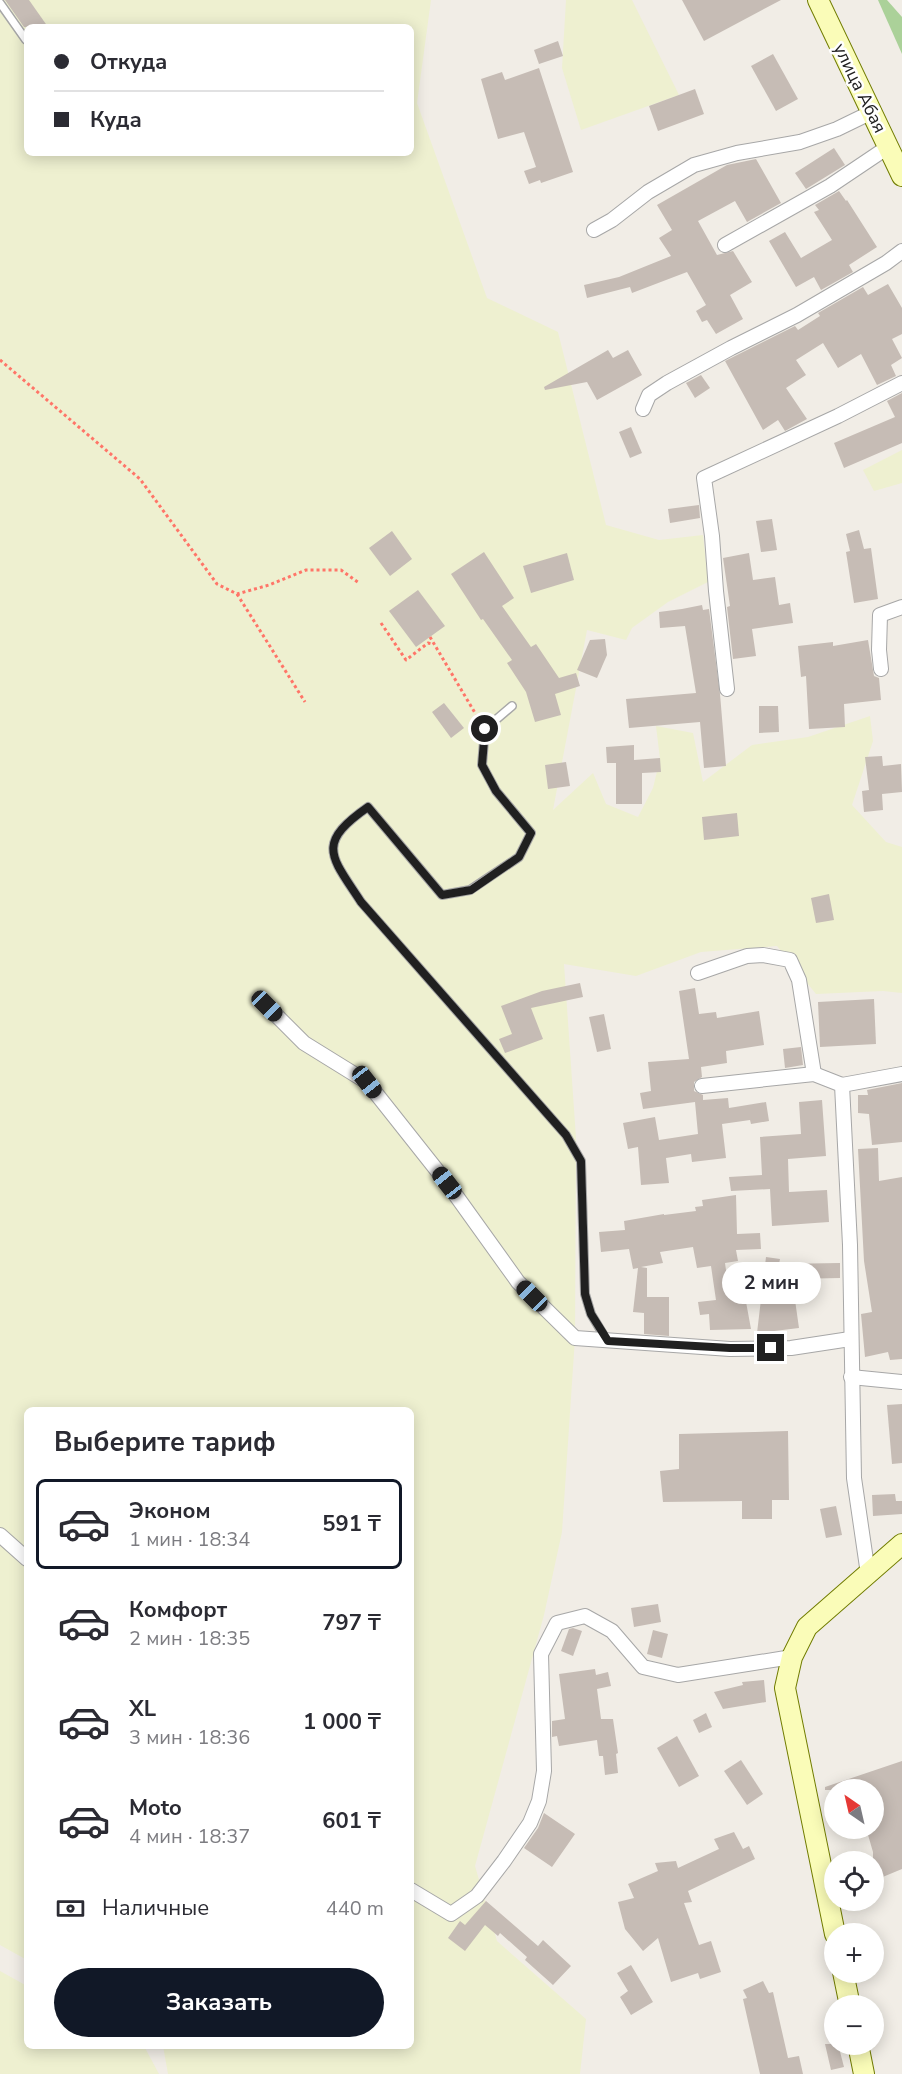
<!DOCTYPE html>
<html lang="ru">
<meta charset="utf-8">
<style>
body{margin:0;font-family:"Nunito Sans",sans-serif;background:#f7f7f7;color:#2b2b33;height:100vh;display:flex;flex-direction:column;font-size:22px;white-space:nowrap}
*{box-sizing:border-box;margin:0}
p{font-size:20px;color:#7c7c81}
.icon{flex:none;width:33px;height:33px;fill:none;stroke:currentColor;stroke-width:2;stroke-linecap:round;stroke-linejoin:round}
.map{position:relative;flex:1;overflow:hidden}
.side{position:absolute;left:24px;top:1407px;width:390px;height:642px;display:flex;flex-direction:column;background:#fff;border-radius:9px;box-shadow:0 3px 15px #0003}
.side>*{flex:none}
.hud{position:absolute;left:24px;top:24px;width:390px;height:132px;border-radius:9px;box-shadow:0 3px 15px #0003;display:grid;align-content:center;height:132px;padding:0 30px;background:#fff}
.needle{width:39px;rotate:326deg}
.tools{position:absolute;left:824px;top:1779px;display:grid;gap:12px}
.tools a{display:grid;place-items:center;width:60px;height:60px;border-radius:50%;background:#fff;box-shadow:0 3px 15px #0003;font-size:30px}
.end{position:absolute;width:27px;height:27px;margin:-14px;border:8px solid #202020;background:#fff;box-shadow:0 0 0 3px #fff}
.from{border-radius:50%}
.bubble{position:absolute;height:42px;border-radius:21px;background:#fff;box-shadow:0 3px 15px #0003;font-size:20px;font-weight:700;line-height:42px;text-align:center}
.car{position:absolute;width:18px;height:36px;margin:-18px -9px;border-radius:8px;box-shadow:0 0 4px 2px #0007;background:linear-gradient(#222 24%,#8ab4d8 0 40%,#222 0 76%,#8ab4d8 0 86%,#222 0)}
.hud b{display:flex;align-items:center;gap:21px;height:57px;font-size:22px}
.hud b+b{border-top:2px solid #e1e1e2}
.hud i{width:15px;height:15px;background:#2b2b33}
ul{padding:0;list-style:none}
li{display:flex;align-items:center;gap:18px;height:90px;margin:0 12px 9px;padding:0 18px;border:3px solid transparent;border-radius:9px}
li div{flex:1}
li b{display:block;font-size:22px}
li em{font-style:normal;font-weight:700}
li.current{border-color:#111827}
li>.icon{width:54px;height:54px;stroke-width:1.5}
h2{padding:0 30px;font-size:27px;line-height:72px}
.pay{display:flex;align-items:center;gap:15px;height:66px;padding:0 30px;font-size:22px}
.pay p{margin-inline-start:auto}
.button{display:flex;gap:12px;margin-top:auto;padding:12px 30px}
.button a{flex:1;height:69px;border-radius:36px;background:#111827;color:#fff;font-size:24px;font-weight:700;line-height:69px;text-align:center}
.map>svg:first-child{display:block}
</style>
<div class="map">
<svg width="902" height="2074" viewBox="0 0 902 2074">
<rect width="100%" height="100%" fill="#f1ede6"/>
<g fill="#eef0d0" fill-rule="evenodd">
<path d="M0 0H431L417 103 487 298 558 332 606 525 659 540 703 535 708 582 668 602 632 628 626 640 587 630 553 810 593 773 606 804 638 817 653 788 660 759 656 726 693 733 703 782 752 745 808 737 870 716 873 741 852 805 886 842 902 847V993L883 991 816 994 777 946 701 952 636 976 564 964 576 1138 575 1338 562 1532 544 1615 475 1866 497 1941 586 2019 580 2074H168L163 2046H411V1410H27V1960L0 1945ZM27 27H411V153H27Z"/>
<path d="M566 0H632L679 95 581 130 562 68Z"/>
<path d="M902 450V483L874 491 863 470Z"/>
<path d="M0 1971 27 1986V2046H144L159 2074H0Z"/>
</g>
<path fill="#abd199" d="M878 0H887L902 17V54Z"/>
<g fill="#c6bcb5">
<path d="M5 0H29L48 27H24Z"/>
<path d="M682 0H781L704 41Z"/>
<path d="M558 41 563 56 539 64 534 50Z"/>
<path d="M773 54 798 99 776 111 751 66Z"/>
<path d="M539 68 573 172 541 183 540 180 529 184 524 171 536 167 524 132 498 139 481 79 502 72 505 80Z"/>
<path d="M695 89 704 114 658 131 649 106Z"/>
<path d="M834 148 845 165 806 189 795 173Z"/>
<path d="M756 159 781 203 747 222 735 201 698 221 717 255 733 251 752 282 730 295 743 319 716 334 707 320 702 322 696 311 706 305 687 272 632 293 630 287 587 298 584 285 619 277 671 256 659 238 672 230 657 205 727 165Z"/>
<path d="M839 191 846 201 847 200 877 247 849 265 853 272 821 290 814 277 796 287 769 241 785 232 801 258 832 240 814 212 819 210 815 205Z"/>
<path d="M888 284 902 308V334L892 339 902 358 891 365 896 376 877 385 861 354 838 368 823 343 796 360 806 375 786 388 807 419 785 431 778 420 763 430 725 361 795 326 798 330 820 316 818 313 863 287 868 295Z"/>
<path d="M608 350 613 358 628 350 642 375 597 400 587 382 545 390 544 387Z"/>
<path d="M701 375 710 388 695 398 686 383Z"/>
<path d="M902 393V443L844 468 834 443 895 417 887 401Z"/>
<path d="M631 427 642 453 630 458 619 432Z"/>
<path d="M699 505 700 518 670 523 668 509Z"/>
<path d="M772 519 777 550 761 552 756 521Z"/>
<path d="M859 530 864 549 871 548 878 599 854 603 846 552 850 551 846 534Z"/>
<path d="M392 531 412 559 390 576 369 548Z"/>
<path d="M484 552 514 598 502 606 531 647 536 644 559 678 576 673 580 686 555 694 561 715 535 722 526 692 507 663 512 660 483 619 481 620 451 574Z"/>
<path d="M567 553 574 580 531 593 523 566Z"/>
<path d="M749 553 753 580 775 577 779 605 790 603 793 623 752 629 756 656 733 659 727 607 730 606 723 558Z"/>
<path d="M418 590 445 626 416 647 389 611Z"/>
<path d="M702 605 703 610 709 609 720 694 726 766 704 768 700 722 629 728 626 699 696 693 685 626 660 628 659 612 682 609Z"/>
<path d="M605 639 607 655 597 678 577 670 590 640Z"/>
<path d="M868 640 874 676 879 678 881 700 844 704 845 727 809 729 806 676 801 677 798 646 833 642V646Z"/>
<path d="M444 703 464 728 451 738 432 712Z"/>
<path d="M759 706H778L779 732 759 733Z"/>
<path d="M634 745V760L660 758 661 772 642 773V804H616V763H607L606 747Z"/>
<path d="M882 756 883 766 901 764 902 792 882 794 883 810 864 812 862 791 869 790 865 757Z"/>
<path d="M566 762 570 786 548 789 545 765Z"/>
<path d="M737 813 739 836 704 840 702 817Z"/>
<path d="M829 894 834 920 816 923 811 898Z"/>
<path d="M580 983 583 997 531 1008 543 1039 505 1053 499 1039 512 1034 501 1006 542 991Z"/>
<path d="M695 988 699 1014 716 1012 717 1018 759 1011 764 1045 726 1051 727 1063 701 1067 702 1077 694 1082V1091L703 1095V1100L728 1098 729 1108 766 1102 769 1121 751 1124 750 1120 722 1124 726 1158 692 1162 691 1154 666 1158 669 1183 641 1185 638 1147 628 1149 623 1123 655 1117 659 1140 698 1134 695 1102 643 1109 640 1093 651 1091 648 1062 689 1059 679 991Z"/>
<path d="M874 999 876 1044 820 1047 818 1002Z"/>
<path d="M604 1014 611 1049 597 1052 589 1017Z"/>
<path d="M801 1047 803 1065 785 1068 783 1049Z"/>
<path d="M902 1083V1142L872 1145 869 1114 858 1113V1095H868L867 1090Z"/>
<path d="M822 1100 826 1156 788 1159 789 1192 827 1190 829 1222 772 1226 770 1189 731 1191 729 1177 762 1175 760 1137 801 1134 799 1102Z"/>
<path d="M878 1148 879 1181 902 1177V1359L890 1360 888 1352 865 1357 861 1314 872 1312 864 1261 858 1149Z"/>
<path d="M736 1195 737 1234 760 1233 761 1249 736 1250 738 1261 725 1263 729 1292 744 1291 751 1329 710 1330 709 1314 700 1315 698 1302 716 1300 711 1266 697 1268 693 1247 660 1252 663 1263 641 1267 647 1268V1297H669V1336L644 1334V1313L633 1312 638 1268 633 1269 629 1249 601 1252 599 1232 625 1230 624 1221 664 1214V1215L696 1211 695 1207 703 1206 702 1200Z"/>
<path d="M766 1257 780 1259 779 1264 840 1263V1278L792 1279 799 1328 757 1333Z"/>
<path d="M902 1404V1463L892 1464 887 1405Z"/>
<path d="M788 1431 789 1500H772V1519H742V1501L663 1502 660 1471 679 1469V1434Z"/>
<path d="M895 1494 896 1501H902V1514L873 1516 872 1495Z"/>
<path d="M836 1506 842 1535 826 1538 820 1509Z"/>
<path d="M658 1604 661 1622 634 1627 631 1608Z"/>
<path d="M573 1628 582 1631 573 1656 561 1651 569 1629Z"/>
<path d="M653 1630 668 1634 662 1658 647 1654Z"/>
<path d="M595 1669 596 1675 608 1672 611 1686 597 1689 601 1719H613L618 1753 616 1754 618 1773 605 1775 603 1756H599L597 1740 559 1746 557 1736 552 1737V1721L565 1719 559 1674Z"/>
<path d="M764 1680 766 1702 723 1709 714 1692 743 1685 742 1682Z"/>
<path d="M706 1713 712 1727 699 1733 693 1720Z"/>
<path d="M677 1736 699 1776 679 1787 657 1748Z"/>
<path d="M741 1760 763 1794 747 1805 724 1771Z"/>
<path d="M902 1761V1869L873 1881V1852L866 1828H873V1790H825V1787Z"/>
<path d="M544 1813 575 1834 552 1867 524 1848 538 1828Z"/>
<path d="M734 1832 743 1849 749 1846 755 1859 688 1891 692 1902 684 1903 699 1945 711 1941 721 1972 700 1979 698 1973 671 1982 658 1938 643 1951 625 1929 618 1902 634 1898 628 1884 658 1871 655 1863 676 1861 678 1868 719 1849 714 1839Z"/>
<path d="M486 1901 538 1946 543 1940 571 1966 553 1985 525 1960 527 1957 500 1933 498 1936 485 1925 465 1951 448 1938 460 1921 465 1925Z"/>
<path d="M631 1965 653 2002 631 2015 620 1997 628 1991 617 1973Z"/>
<path d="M763 1981 769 1993 773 1992 788 2058 799 2056 803 2074H760L743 1999 747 1998 743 1990Z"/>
<path d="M825 2044H838L844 2067 831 2070Z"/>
</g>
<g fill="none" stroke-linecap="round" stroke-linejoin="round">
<defs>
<g id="lane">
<path d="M0 3 26 40"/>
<path d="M512 706 485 729 482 765 496 791 531 833 519 857 470 890 442 895 368 807C315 844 331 856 361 902L566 1135 581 1161 585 1294 591 1314 606 1339"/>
</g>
<g id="street">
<path d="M594 230 612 220 648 192 694 165 737 153 800 142 837 129 872 112"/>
<path d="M725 245 830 186 888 147"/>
<path d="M643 409 649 395 667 383 731 348 797 315 886 263 902 251"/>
<path d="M881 669 879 650 880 615 902 607"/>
<path d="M727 689 716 591 712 536 704 478 838 416 902 383"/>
<path d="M698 973 747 956 763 955 790 960 799 980 814 1074"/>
<path d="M267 1006 304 1043 367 1082 447 1183 518 1282 575 1338 730 1349 791 1348 850 1339"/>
<path d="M842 1085 902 1074"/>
<path d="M702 1086 814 1074 842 1085 850 1245 854 1478 868 1574"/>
<path d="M851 1377 902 1382"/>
<path d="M0 1535 27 1559"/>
<path d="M411 1890 451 1914 477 1896 504 1861 530 1823 539 1801 544 1771 541 1654 557 1623 585 1616 612 1631 643 1667 678 1675 792 1657"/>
</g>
<g id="secondary">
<path d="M818 0 902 176"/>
<path d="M835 1934 785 1688 792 1657 807 1627 902 1544"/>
<path d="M843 1972 850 2006"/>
<path d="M858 2044 864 2074"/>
</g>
</defs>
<use href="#lane" stroke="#a7a7a7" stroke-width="10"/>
<use href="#street" stroke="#a7a7a7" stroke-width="16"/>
<use href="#secondary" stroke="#717c01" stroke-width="22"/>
<g stroke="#ff7568" stroke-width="3" stroke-dasharray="3 3" stroke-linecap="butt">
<path d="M0 360 140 479 217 584 237 594 269 585 306 570H341L359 583"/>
<path d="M237 594 305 702"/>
<path d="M381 623 406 660 428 643 432 644"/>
<path d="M430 637 478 718"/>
</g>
<use href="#lane" stroke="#fff" stroke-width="7"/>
<use href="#street" stroke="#fff" stroke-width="14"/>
<use href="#secondary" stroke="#fafcb8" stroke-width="20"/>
</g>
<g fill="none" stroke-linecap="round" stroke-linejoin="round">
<path stroke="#202020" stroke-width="8" d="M485 729 482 765 496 791 531 833 519 857 471 890 442 895 368 807C315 844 331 856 361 902L566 1135 581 1161 585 1294 591 1314 608 1341 730 1348H771"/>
</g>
<g text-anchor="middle" stroke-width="5" stroke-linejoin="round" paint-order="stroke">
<g font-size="18" fill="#202020" stroke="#fff">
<text transform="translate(860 88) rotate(64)" y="6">улица Абая</text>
</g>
</g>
</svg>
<div class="tools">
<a><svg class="needle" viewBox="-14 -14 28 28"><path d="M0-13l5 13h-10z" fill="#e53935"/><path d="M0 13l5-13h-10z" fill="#7c7c81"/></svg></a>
<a><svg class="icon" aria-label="locate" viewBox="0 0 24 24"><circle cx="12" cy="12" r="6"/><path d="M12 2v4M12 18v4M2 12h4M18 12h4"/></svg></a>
<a>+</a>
<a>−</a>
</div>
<i class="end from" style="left:485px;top:729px"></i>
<i class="end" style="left:771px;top:1348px"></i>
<div class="bubble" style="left:722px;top:1262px;width:99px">2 мин</div>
<i class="car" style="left:267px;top:1006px;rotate:135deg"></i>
<i class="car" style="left:367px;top:1082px;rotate:142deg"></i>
<i class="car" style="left:447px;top:1183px;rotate:322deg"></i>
<i class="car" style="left:532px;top:1296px;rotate:315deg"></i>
<div class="hud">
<b><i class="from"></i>Откуда</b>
<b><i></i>Куда</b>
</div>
<section class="side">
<h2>Выберите тариф</h2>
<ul>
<li class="current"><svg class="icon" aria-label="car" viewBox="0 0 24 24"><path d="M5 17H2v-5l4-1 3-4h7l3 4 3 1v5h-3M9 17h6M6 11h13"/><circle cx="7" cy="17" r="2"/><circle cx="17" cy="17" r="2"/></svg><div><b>Эконом</b><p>1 мин · 18:34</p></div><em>591 ₸</em></li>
<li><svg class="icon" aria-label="car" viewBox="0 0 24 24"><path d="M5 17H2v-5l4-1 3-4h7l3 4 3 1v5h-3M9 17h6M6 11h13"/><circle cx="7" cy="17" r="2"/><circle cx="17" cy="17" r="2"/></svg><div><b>Комфорт</b><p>2 мин · 18:35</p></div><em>797 ₸</em></li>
<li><svg class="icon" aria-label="car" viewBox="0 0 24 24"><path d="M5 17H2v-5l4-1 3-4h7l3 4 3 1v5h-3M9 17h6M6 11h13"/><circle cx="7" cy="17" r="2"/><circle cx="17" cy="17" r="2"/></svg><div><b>XL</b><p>3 мин · 18:36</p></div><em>1 000 ₸</em></li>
<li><svg class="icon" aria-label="car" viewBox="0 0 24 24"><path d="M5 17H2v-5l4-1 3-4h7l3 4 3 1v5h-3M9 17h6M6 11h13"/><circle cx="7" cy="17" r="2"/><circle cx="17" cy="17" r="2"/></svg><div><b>Moto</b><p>4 мин · 18:37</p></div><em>601 ₸</em></li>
</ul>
<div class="pay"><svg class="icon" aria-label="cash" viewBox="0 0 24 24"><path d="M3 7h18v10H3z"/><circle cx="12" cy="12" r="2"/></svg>Наличные<p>440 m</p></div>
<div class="button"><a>Заказать</a></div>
</section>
</div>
